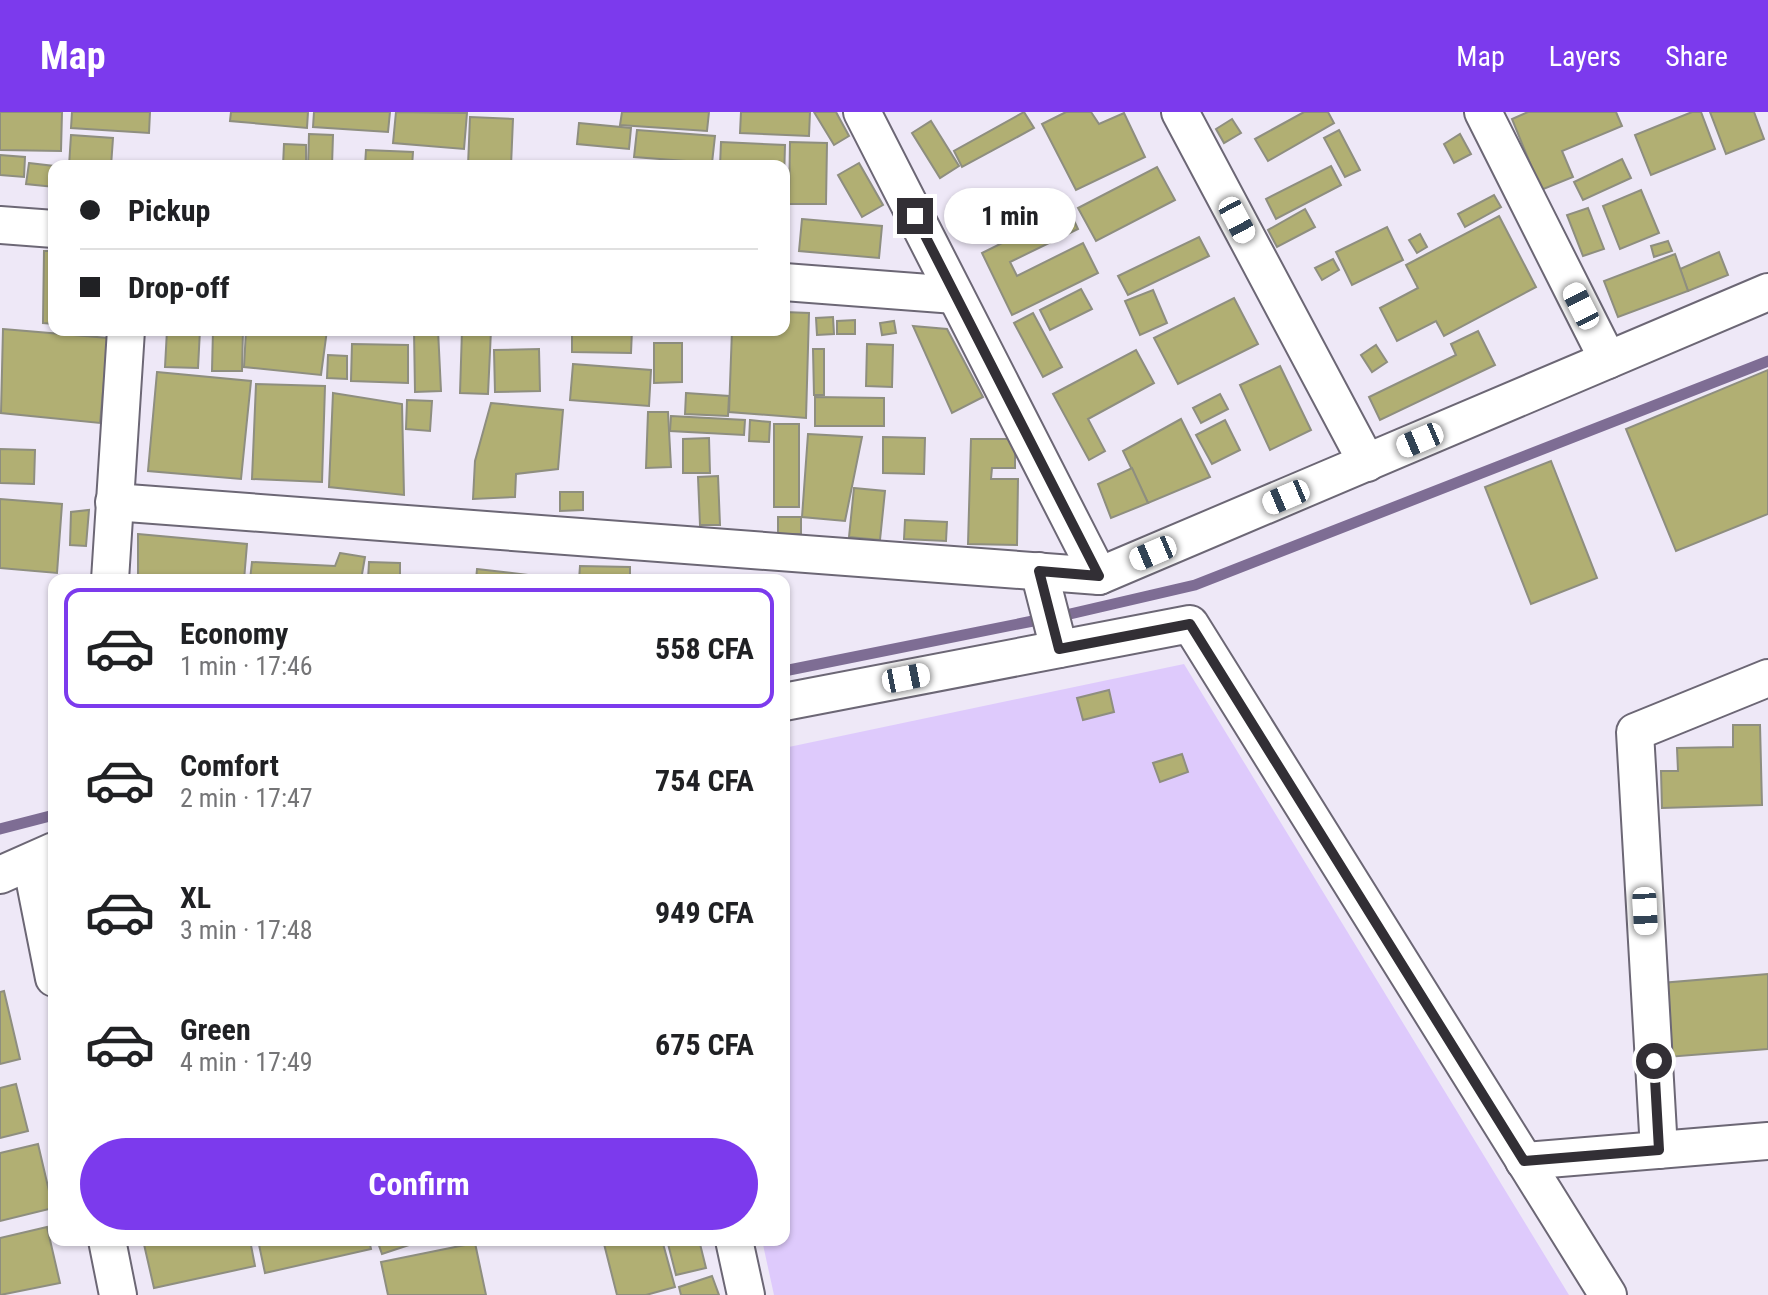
<!DOCTYPE html>
<meta charset="utf-8">
<style>
body{margin:0;font-family:"Roboto Condensed",sans-serif;background:#f6f6f6;color:#202124;height:100vh;display:flex;flex-direction:column;font-size:30px;white-space:nowrap}
*{box-sizing:border-box;margin:0}
p{font-size:26px;color:#757577}
.icon{flex:none;width:44px;height:44px;fill:none;stroke:currentColor;stroke-width:2;stroke-linecap:round;stroke-linejoin:round}
.map{position:relative;flex:1;overflow:hidden}
.details{position:absolute;left:48px;top:462px;width:742px;height:672px;display:flex;flex-direction:column;background:#fff;border-radius:16px;box-shadow:0 2px 6px #0004}
.details>*{flex:none}
.guide{position:absolute;left:48px;top:48px;width:742px;height:176px;border-radius:16px;box-shadow:0 2px 6px #0004;display:grid;align-content:center;height:176px;padding:0 32px;background:#fff}
.end{position:absolute;width:36px;height:36px;margin:-18px;border:10px solid #322f35;background:#fff;box-shadow:0 0 0 4px #fff}
.from{border-radius:50%}
.bubble{position:absolute;height:56px;border-radius:28px;background:#fff;box-shadow:0 2px 6px #0004;font-size:26px;font-weight:700;line-height:56px;text-align:center}
.car{position:absolute;width:24px;height:48px;margin:-24px -12px;border-radius:10px;box-shadow:0 0 6px 2px #0007;background:linear-gradient(#fff 24%,#345 0 40%,#fff 0 76%,#345 0 86%,#fff 0)}
.guide b{display:flex;align-items:center;gap:28px;height:76px;font-size:30px}
.guide b+b{border-top:2px solid #e0e0e0}
.guide i{width:20px;height:20px;background:#202124}
ul{padding:14px 0 0;list-style:none}
li{display:flex;align-items:center;gap:24px;height:120px;margin:0 16px 12px;padding:0 16px;border:4px solid transparent;border-radius:16px}
li div{flex:1}
li b{display:block;font-size:30px}
li em{font-style:normal;font-weight:700}
li.on{border-color:#7c3aed}
li>.icon{width:72px;height:72px;stroke-width:1.5}
.cta{display:flex;gap:16px;margin-top:auto;padding:16px 32px}
.cta a{flex:1;height:92px;border-radius:48px;background:#7c3aed;color:#fff;font-size:32px;font-weight:700;line-height:92px;text-align:center}
header{display:flex;align-items:center;gap:48px;box-sizing:border-box;height:112px;padding:0 40px;background:#7c3aed;color:#fff}
header strong{font-size:38px}
nav{display:flex;gap:44px;margin-inline-start:auto;font-size:28px}
.map>svg:first-child{display:block}
</style>
<header>
<strong>Map</strong>
<nav><a>Map</a><a>Layers</a><a>Share</a></nav>
</header>
<div class="map">
<svg width="1768" height="1183" viewBox="0 0 1768 1183">
<rect width="100%" height="100%" fill="#eee8f7"/>
<path fill="#decafc" d="M1184 552 1569 1183H774L762 1128H784V636Z"/>
<g fill="none" stroke-linecap="round" stroke-linejoin="round">
<g stroke="#7e6d94" stroke-width="11">
<path d="M1070 502 1195 473 1768 249"/>
<path d="M784 559 1033 509"/>
<path d="M0 717 54 703"/>
</g>
</g>
<g fill="#b1af73" stroke="#8e8e7f" stroke-width="2">
<path d="M0 0H62L61 39 0 38Z"/>
<path d="M72 0H150L149 21 71 16Z"/>
<path d="M231 0H308L307 16 230 9Z"/>
<path d="M314 0H390L388 20 313 15Z"/>
<path d="M396 0 467 1 464 37 393 31Z"/>
<path d="M622 0H709L707 19 620 13Z"/>
<path d="M741 0H810L809 24 740 21Z"/>
<path d="M814 0H836L849 24 834 33Z"/>
<path d="M1024 0 1034 16 962 55 954 39Z"/>
<path d="M1066 0H1091L1099 12 1124 1 1145 45 1076 78 1042 12Z"/>
<path d="M1304 0H1328L1334 11 1268 49 1255 27Z"/>
<path d="M1528 0H1616L1622 14 1562 39 1573 65 1541 78 1512 7Z"/>
<path d="M1692 0H1701L1715 37 1651 63 1635 23Z"/>
<path d="M1710 0H1754L1764 27 1726 42Z"/>
<path d="M470 5 513 7 511 54H468Z"/>
<path d="M1232 7 1241 21 1224 31 1216 17Z"/>
<path d="M931 9 959 54 940 66 912 21Z"/>
<path d="M579 11 631 16 629 37 577 32Z"/>
<path d="M637 18 715 24 712 51 634 45Z"/>
<path d="M1339 18 1360 58 1345 65 1324 26Z"/>
<path d="M309 22 333 23 332 54H308Z"/>
<path d="M1460 22 1471 42 1454 51 1444 32Z"/>
<path d="M71 23 113 26 111 54H69Z"/>
<path d="M721 30 785 33 784 68V54H720Z"/>
<path d="M790 30 827 31 826 92H789Z"/>
<path d="M284 32 306 33V54H283Z"/>
<path d="M366 38 413 40 412 54H365Z"/>
<path d="M0 43 25 45 24 65 0 63Z"/>
<path d="M1622 47 1631 66 1583 88 1574 70Z"/>
<path d="M29 51 54 54V75L26 72Z"/>
<path d="M859 51 883 93 862 105 838 63Z"/>
<path d="M1331 54 1341 73 1276 107 1266 87Z"/>
<path d="M1157 55 1175 88 1096 129 1078 96Z"/>
<path d="M1641 78 1659 121 1620 137 1603 94Z"/>
<path d="M1494 83 1501 95 1465 115 1458 102Z"/>
<path d="M1588 96 1604 137 1583 144 1567 103Z"/>
<path d="M1305 97 1315 115 1277 135 1268 118Z"/>
<path d="M1069 98 1078 117 1010 150 1017 164 1083 131 1098 161 1012 203 982 141Z"/>
<path d="M1499 104 1536 175 1444 224 1436 209 1397 229 1380 196 1418 176 1406 153Z"/>
<path d="M802 107 882 114 879 146 799 139Z"/>
<path d="M1387 115 1403 148 1352 173 1336 140Z"/>
<path d="M1420 122 1427 135 1417 141 1409 128Z"/>
<path d="M1199 125 1209 144 1128 183 1118 164Z"/>
<path d="M1668 129 1672 139 1654 145 1651 134Z"/>
<path d="M44 139H54V212L43 211Z"/>
<path d="M1719 140 1728 163 1688 179 1680 157Z"/>
<path d="M1675 142 1688 179 1618 205 1604 169Z"/>
<path d="M1333 147 1339 158 1322 168 1315 156Z"/>
<path d="M1081 177 1092 197 1050 218 1040 198Z"/>
<path d="M1153 178 1167 211 1140 223 1125 189Z"/>
<path d="M1234 186 1258 232 1178 272 1154 226Z"/>
<path d="M784 200 809 201 806 306 729 300 732 218H784Z"/>
<path d="M1033 201 1062 255 1043 265 1014 211Z"/>
<path d="M833 205 834 222 817 223 816 206Z"/>
<path d="M855 208V222H837V209Z"/>
<path d="M894 209 896 221 882 223 880 211Z"/>
<path d="M913 214 947 217 983 285 952 301Z"/>
<path d="M3 217 108 226 100 311 1 301Z"/>
<path d="M167 218H200L198 256 165 255Z"/>
<path d="M213 218H243L242 259H212Z"/>
<path d="M246 218H327L321 263 244 255Z"/>
<path d="M414 218H438L441 279 415 280Z"/>
<path d="M462 218H491L488 282 460 281Z"/>
<path d="M572 218H632L631 241 572 240Z"/>
<path d="M1478 219 1495 253 1380 308 1369 285 1456 243 1451 232Z"/>
<path d="M654 231H682V270L654 271Z"/>
<path d="M352 232 408 233V271L351 269Z"/>
<path d="M867 232 893 233 892 275 866 274Z"/>
<path d="M1376 233 1387 250 1372 260 1361 243Z"/>
<path d="M539 237 540 279 495 280 494 238Z"/>
<path d="M813 237H824V283H814Z"/>
<path d="M1136 238 1154 271 1088 307 1105 339 1089 348 1053 282Z"/>
<path d="M328 243 347 244V267L327 266Z"/>
<path d="M573 252 651 258 649 294 570 288Z"/>
<path d="M1280 254 1311 318 1270 338 1240 273Z"/>
<path d="M1768 258V402L1676 439 1626 317Z"/>
<path d="M157 260 251 269 241 367 148 359Z"/>
<path d="M256 272 325 274 322 370 252 367Z"/>
<path d="M333 281 402 292 404 383 329 375Z"/>
<path d="M686 281 729 284 728 304 685 302Z"/>
<path d="M1220 282 1228 297 1201 311 1193 296Z"/>
<path d="M815 285 884 286V314H815Z"/>
<path d="M407 288 432 289 430 319 406 317Z"/>
<path d="M491 291 563 298 558 357 516 362 515 385 473 387 475 349Z"/>
<path d="M648 300H668L671 355 646 356Z"/>
<path d="M671 304 745 308 744 323 670 319Z"/>
<path d="M1181 307 1210 365 1148 391 1123 339Z"/>
<path d="M750 308 770 310 769 330 749 329Z"/>
<path d="M1225 308 1240 338 1212 352 1196 323Z"/>
<rect x="774" y="312" width="25" height="83"/>
<path d="M808 322 862 325 845 409 802 405Z"/>
<path d="M883 325 925 326 924 362 883 361Z"/>
<path d="M709 326 710 361H683V327Z"/>
<path d="M971 327H1015V356H992L991 367H1018L1017 433 968 432Z"/>
<path d="M0 337 35 338 34 372 0 371Z"/>
<path d="M1551 349 1597 466 1531 492 1485 375Z"/>
<path d="M1132 356 1148 391 1111 406 1098 372Z"/>
<path d="M718 364 720 413H700L698 365Z"/>
<path d="M854 376 885 379 880 428 849 425Z"/>
<path d="M560 380H583V398L560 399Z"/>
<path d="M0 387 62 392 57 461 0 456Z"/>
<path d="M89 398 86 434 70 433 71 400Z"/>
<rect x="778" y="405" width="23" height="17"/>
<path d="M905 408 947 410 946 429 904 427Z"/>
<path d="M138 422 247 432 244 468H138Z"/>
<path d="M340 441 365 445 361 468H250L252 450 335 454Z"/>
<path d="M369 450 400 451V468H368Z"/>
<path d="M580 454 630 455V468H579Z"/>
<path d="M477 457 537 464 536 468H476Z"/>
<path d="M1109 578 1114 600 1083 608 1077 586Z"/>
<path d="M1733 613H1760L1762 693 1662 696 1661 659H1678L1677 636 1733 635Z"/>
<path d="M1182 642 1188 660 1160 670 1153 651Z"/>
<path d="M1768 862V937L1667 945 1661 871Z"/>
<path d="M4 879 20 947 0 952V880Z"/>
<path d="M16 972 28 1019 0 1026V976Z"/>
<path d="M38 1032 53 1096 0 1109V1041Z"/>
<path d="M47 1115 60 1171 0 1183V1126Z"/>
<path d="M143 1128H250L255 1154 154 1176Z"/>
<path d="M258 1128H369L371 1137 265 1161Z"/>
<path d="M377 1128H424L382 1142Z"/>
<path d="M603 1128H662L675 1175 646 1183H617Z"/>
<path d="M667 1128H699L706 1156 676 1163Z"/>
<path d="M475 1131 486 1183H388L381 1150Z"/>
<path d="M712 1164 719 1183H681L679 1175Z"/>
</g>
<g fill="none" stroke-linecap="round" stroke-linejoin="round">
<defs>
<g id="street">
<path d="M862 0 1099 464"/>
<path d="M1180 0 1367 351"/>
<path d="M1483 0 1608 248"/>
<path d="M0 113 54 117"/>
<path d="M784 170 955 183"/>
<path d="M114 390 1099 464 1768 180"/>
<path d="M1039 459 1059 537"/>
<path d="M110 468 126 218"/>
<path d="M784 590 1190 512 1608 1183"/>
<path d="M31 750 54 866"/>
<path d="M0 763 54 739"/>
<path d="M1659 1038 1635 620 1768 566"/>
<path d="M1524 1049 1768 1029"/>
<path d="M107 1128 118 1183"/>
<path d="M734 1128 746 1183"/>
</g>
</defs>
<use href="#street" stroke="#6c6775" stroke-width="40"/>
<use href="#street" stroke="#fff" stroke-width="36"/>
</g>
<g fill="none" stroke-linecap="round" stroke-linejoin="round">
<path stroke="#322f35" stroke-width="10" d="M915 104 1099 464 1039 459 1059 537 1190 512 1524 1049 1659 1038 1654 949"/>
</g>
</svg>
<i class="end from" style="left:1654px;top:949px"></i>
<i class="end" style="left:915px;top:104px"></i>
<div class="bubble" style="left:944px;top:76px;width:132px">1 min</div>
<i class="car" style="left:1237px;top:108px;rotate:152deg"></i>
<i class="car" style="left:1581px;top:194px;rotate:333deg"></i>
<i class="car" style="left:1420px;top:328px;rotate:247deg"></i>
<i class="car" style="left:1286px;top:385px;rotate:247deg"></i>
<i class="car" style="left:1153px;top:441px;rotate:247deg"></i>
<i class="car" style="left:906px;top:566px;rotate:79deg"></i>
<i class="car" style="left:1645px;top:799px;rotate:177deg"></i>
<div class="guide">
<b><i class="from"></i>Pickup</b>
<b><i></i>Drop-off</b>
</div>
<section class="details">
<ul>
<li class="on"><svg class="icon" aria-label="car" viewBox="0 0 24 24"><path d="M5 17H2v-5l4-1 3-4h7l3 4 3 1v5h-3M9 17h6M6 11h13"/><circle cx="7" cy="17" r="2"/><circle cx="17" cy="17" r="2"/></svg><div><b>Economy</b><p>1 min · 17:46</p></div><em>558 CFA</em></li>
<li><svg class="icon" aria-label="car" viewBox="0 0 24 24"><path d="M5 17H2v-5l4-1 3-4h7l3 4 3 1v5h-3M9 17h6M6 11h13"/><circle cx="7" cy="17" r="2"/><circle cx="17" cy="17" r="2"/></svg><div><b>Comfort</b><p>2 min · 17:47</p></div><em>754 CFA</em></li>
<li><svg class="icon" aria-label="car" viewBox="0 0 24 24"><path d="M5 17H2v-5l4-1 3-4h7l3 4 3 1v5h-3M9 17h6M6 11h13"/><circle cx="7" cy="17" r="2"/><circle cx="17" cy="17" r="2"/></svg><div><b>XL</b><p>3 min · 17:48</p></div><em>949 CFA</em></li>
<li><svg class="icon" aria-label="car" viewBox="0 0 24 24"><path d="M5 17H2v-5l4-1 3-4h7l3 4 3 1v5h-3M9 17h6M6 11h13"/><circle cx="7" cy="17" r="2"/><circle cx="17" cy="17" r="2"/></svg><div><b>Green</b><p>4 min · 17:49</p></div><em>675 CFA</em></li>
</ul>
<div class="cta"><a>Confirm</a></div>
</section>
</div>
